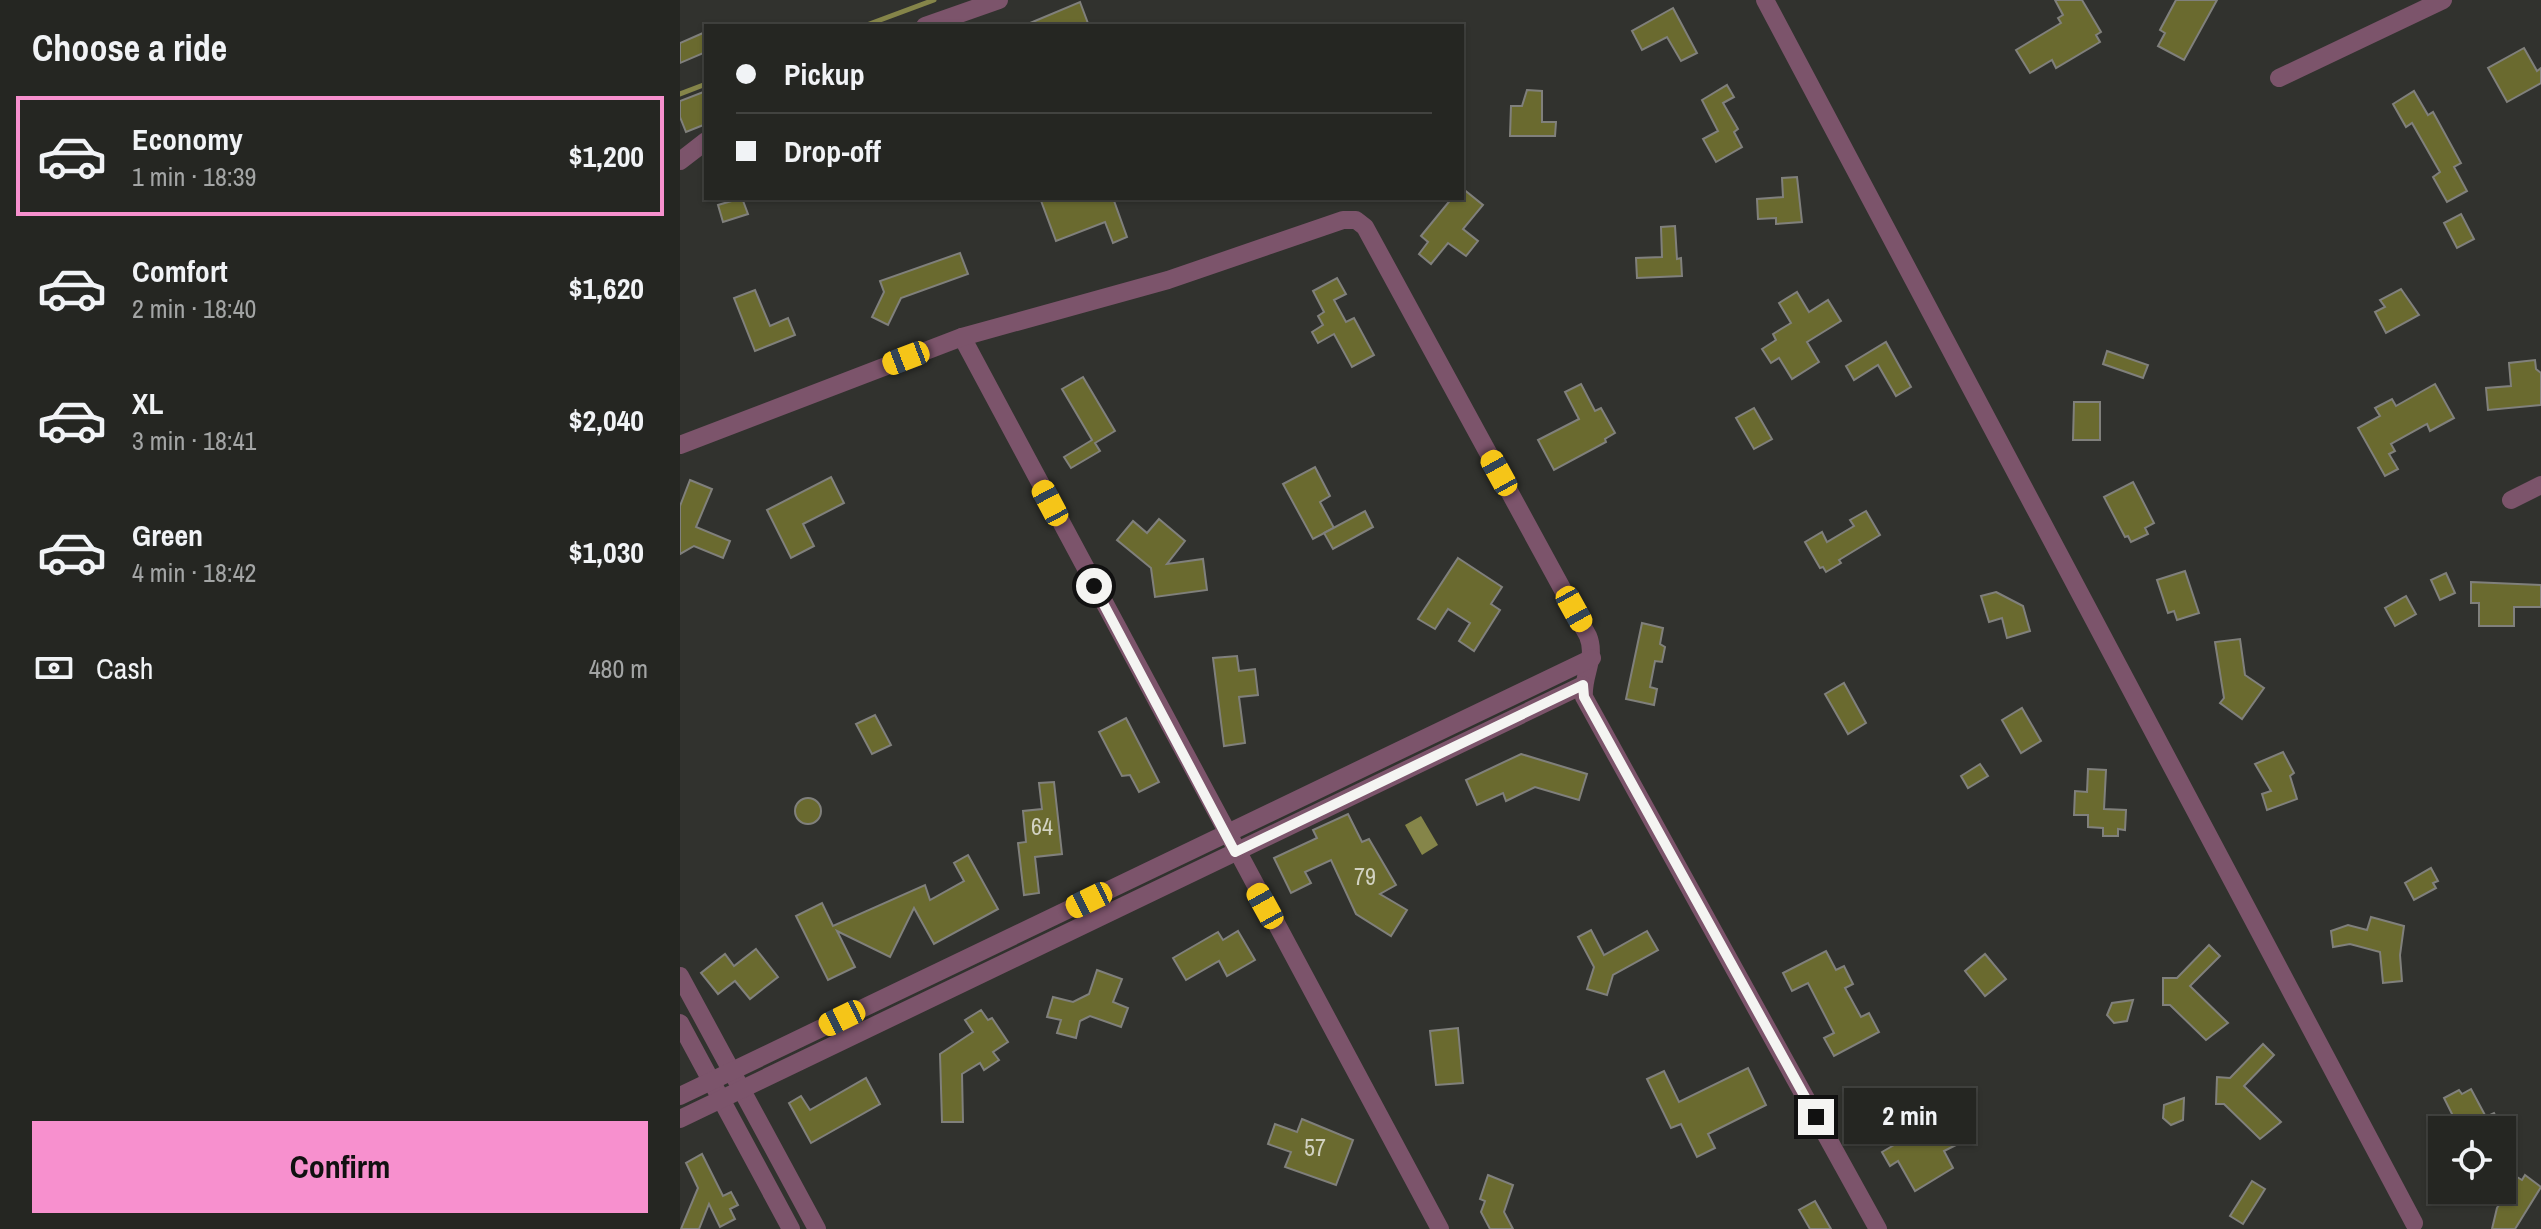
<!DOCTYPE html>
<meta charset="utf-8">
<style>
body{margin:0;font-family:"Archivo Narrow",sans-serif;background:#2d2e2a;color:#f1f3f6;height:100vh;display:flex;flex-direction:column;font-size:30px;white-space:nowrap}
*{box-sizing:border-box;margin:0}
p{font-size:26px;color:#a3a5a5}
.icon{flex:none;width:44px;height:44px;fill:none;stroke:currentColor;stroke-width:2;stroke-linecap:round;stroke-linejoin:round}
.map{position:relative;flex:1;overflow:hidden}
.side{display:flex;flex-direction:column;background:#252622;width:680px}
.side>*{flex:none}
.hud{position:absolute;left:24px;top:24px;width:760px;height:176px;border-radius:0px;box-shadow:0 2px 6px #0004,0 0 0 2px #424340;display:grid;align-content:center;height:176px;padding:0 32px;background:#252622}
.fabs{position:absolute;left:1748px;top:1116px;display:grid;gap:16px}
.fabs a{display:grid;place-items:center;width:88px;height:88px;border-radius:0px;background:#252622;box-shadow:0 2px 6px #0004,0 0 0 2px #424340;font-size:40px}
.end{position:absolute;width:36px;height:36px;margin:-18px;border:10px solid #f4f4f2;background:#111;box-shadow:0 0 0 4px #111}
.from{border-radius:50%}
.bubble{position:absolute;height:56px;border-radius:0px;background:#252622;box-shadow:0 2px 6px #0004,0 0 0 2px #424340;font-size:26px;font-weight:700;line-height:56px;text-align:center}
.car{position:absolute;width:24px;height:48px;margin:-24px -12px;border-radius:10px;box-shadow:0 0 6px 2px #0007;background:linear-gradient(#f5c518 24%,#345 0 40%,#f5c518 0 76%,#345 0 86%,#f5c518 0)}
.hud b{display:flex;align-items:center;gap:28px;height:76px;font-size:30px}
.hud b+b{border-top:2px solid #424340}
.hud i{width:20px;height:20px;background:#f1f3f6}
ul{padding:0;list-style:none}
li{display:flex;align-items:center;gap:24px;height:120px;margin:0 16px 12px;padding:0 16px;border:4px solid transparent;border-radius:0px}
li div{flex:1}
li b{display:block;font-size:30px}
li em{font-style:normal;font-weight:700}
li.selected{border-color:#f790ce}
li>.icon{width:72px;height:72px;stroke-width:1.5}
h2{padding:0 32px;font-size:36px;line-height:96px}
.pay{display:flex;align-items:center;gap:20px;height:88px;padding:0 32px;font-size:30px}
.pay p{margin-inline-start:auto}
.cta{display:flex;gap:16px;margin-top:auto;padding:16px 32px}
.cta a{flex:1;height:92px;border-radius:0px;background:#f790ce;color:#111;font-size:32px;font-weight:700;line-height:92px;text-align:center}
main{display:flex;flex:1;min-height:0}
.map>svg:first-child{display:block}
</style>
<main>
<section class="side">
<h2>Choose a ride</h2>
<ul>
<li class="selected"><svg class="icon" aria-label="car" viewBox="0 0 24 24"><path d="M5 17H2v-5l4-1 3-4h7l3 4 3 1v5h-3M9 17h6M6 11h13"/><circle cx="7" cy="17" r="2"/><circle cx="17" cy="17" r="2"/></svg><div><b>Economy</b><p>1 min · 18:39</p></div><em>$1,200</em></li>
<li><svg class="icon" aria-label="car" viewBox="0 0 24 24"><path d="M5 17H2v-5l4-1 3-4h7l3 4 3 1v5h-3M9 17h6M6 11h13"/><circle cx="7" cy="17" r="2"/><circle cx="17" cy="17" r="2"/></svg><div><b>Comfort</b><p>2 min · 18:40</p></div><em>$1,620</em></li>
<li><svg class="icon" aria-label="car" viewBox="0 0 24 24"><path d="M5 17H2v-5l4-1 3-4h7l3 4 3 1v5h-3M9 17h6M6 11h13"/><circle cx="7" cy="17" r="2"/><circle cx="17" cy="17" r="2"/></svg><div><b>XL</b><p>3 min · 18:41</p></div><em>$2,040</em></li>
<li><svg class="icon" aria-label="car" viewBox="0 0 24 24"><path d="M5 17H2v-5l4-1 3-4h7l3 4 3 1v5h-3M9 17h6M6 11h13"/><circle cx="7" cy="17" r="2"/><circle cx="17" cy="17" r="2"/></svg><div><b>Green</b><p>4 min · 18:42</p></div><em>$1,030</em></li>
</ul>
<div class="pay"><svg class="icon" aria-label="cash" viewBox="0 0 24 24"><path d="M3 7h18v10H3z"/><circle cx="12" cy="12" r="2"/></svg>Cash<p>480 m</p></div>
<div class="cta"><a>Confirm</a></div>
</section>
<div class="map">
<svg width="1861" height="1229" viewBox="0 0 1861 1229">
<rect width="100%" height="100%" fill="#31322e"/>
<path fill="#858549" d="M741 816 758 845 742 855 725 825Z"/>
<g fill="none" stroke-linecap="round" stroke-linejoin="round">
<g stroke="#858549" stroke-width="5">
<path d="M184 26 254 0"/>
<path d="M0 94 26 84"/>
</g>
</g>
<g fill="#6a6a2f" stroke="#80807c" stroke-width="2">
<path d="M1375 0H1402L1421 32 1416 35 1420 42 1376 68 1372 60 1350 73 1336 50 1381 23 1378 18 1383 15Z"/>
<path d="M1496 0H1537L1504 60 1478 46 1485 33 1480 30Z"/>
<path d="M400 2 409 26H343Z"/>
<path d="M993 8 1017 53 1001 61 987 37 962 50 952 31Z"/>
<path d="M23 33 26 52 0 63V43Z"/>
<path d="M1844 48 1857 71 1861 68V83L1827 102 1808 68Z"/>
<path d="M1047 85 1054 97 1043 103 1058 129 1054 132 1062 147 1036 162 1023 139 1038 131 1022 100Z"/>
<path d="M847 90 862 91V122H876L875 136H830L831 106H842Z"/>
<path d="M26 91V124L6 132 0 117V101Z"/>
<path d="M1734 91 1748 115 1753 112 1781 163 1774 167 1787 191 1767 202 1753 177 1760 172 1732 123 1726 127 1713 104Z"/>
<path d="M1117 177 1122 222 1096 224V218L1078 219 1077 199 1103 197 1102 178Z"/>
<path d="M782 188 803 205 783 229 798 241 786 256 768 243 751 264 739 254 748 242 741 236 772 198H782Z"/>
<path d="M62 198 68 214 43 222 38 205Z"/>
<path d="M360 198H433L447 237 433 243 425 222 376 241Z"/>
<path d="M1781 214 1794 239 1777 248 1764 223Z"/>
<path d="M995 226 997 259 1001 258 1002 276 957 278 956 258 982 257 981 227Z"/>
<path d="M280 253 288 274 221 298 208 325 192 317 204 292 200 281Z"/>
<path d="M657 278 666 294 654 300 666 322 674 318 694 355 672 367 654 334 638 343 632 332 643 325 638 316 644 312 633 291Z"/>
<path d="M1721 289 1739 315 1706 333 1695 312 1705 307 1700 300Z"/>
<path d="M75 290 90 326 108 318 115 335 75 351 54 298Z"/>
<path d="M1117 292 1129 312 1148 300 1161 321 1127 342 1139 362 1112 379 1099 358 1091 363 1082 349 1096 340 1093 334 1111 323 1099 303Z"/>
<path d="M1206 342 1231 387 1216 396 1198 365 1174 380 1166 366Z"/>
<path d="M1427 351 1468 365 1463 378 1423 364Z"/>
<path d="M1855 360 1856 369 1861 373V405L1808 410 1806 388 1831 386 1829 363Z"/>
<path d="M403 377 435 431 415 443 420 451 391 468 384 457 412 440 382 389Z"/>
<path d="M901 384 915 411 921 408 935 433 925 439 926 442 874 470 858 440 899 419 885 392Z"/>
<path d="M1755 384 1774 418 1750 431 1747 424 1711 444 1715 451 1709 454 1718 469 1705 476 1678 428 1700 416 1695 408 1712 399 1716 406Z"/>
<path d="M1394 402H1420V440H1393Z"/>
<path d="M1074 408 1092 439 1074 449 1056 418Z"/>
<path d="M635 467 650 496 640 502 654 528 633 539 603 484Z"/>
<path d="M151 477 164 503 123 524 134 546 111 558 87 510Z"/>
<path d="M10 480 32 489 16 527 50 541 43 558 14 546 0 554V506Z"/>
<path d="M1453 482 1474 523 1465 528 1468 534 1451 542 1448 536 1445 537 1424 497Z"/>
<path d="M685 511 693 527 653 549 644 533Z"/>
<path d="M1186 511 1200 535 1159 560 1161 563 1146 572 1143 567 1140 568 1125 542 1142 532 1147 542 1174 526 1170 520Z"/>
<path d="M479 519 505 541 487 564 523 559 527 590 475 597 471 568 437 540 453 521 467 533Z"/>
<path d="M778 558 822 587 811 604 820 610 794 651 779 641 790 623 768 609 755 629 738 619Z"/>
<path d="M1505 571 1519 613 1497 620 1494 611 1488 613 1477 580Z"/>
<path d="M1766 573 1775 593 1760 600 1751 580Z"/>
<path d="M1791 582 1861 585V607H1834V626H1799V603H1791Z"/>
<path d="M1316 592 1343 606 1350 631 1327 638 1322 618 1309 622 1301 596Z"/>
<path d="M1726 596 1736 614 1715 626 1705 608Z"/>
<path d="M962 623 983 628 980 644 985 647 982 662 975 661 970 687 977 689 974 705 946 699Z"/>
<path d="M1560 639 1565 675 1584 688 1562 719 1540 703 1544 698 1535 642Z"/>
<path d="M557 656 559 671 575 669 578 695 559 697 565 743 544 746 533 658Z"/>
<path d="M1164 683 1186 723 1168 734 1145 694Z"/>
<path d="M1342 708 1361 741 1341 753 1322 720Z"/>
<path d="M195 715 211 745 192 754 176 724Z"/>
<path d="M446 718 479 782 459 792 450 775 442 776 419 732Z"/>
<path d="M1603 752 1614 773 1610 776 1617 799 1587 810 1582 794 1591 791 1575 764Z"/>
<path d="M841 754 907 774 899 800 855 787 826 801 823 793 797 805 786 780Z"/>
<path d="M1300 764 1308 776 1288 788 1281 776Z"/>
<path d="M1408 769 1426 770 1424 809 1446 810 1445 830 1438 829V836H1423V828L1408 827V815H1394L1395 791 1407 792Z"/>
<path d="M374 782 382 854 355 857 359 893 344 895 338 843 346 842 343 811 362 809 359 783Z"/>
<circle cx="128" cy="811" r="13"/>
<path d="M668 814 682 842 689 839 716 885 700 894 727 910 711 936 676 914 651 860 625 872 631 883 611 893 594 858 637 838 633 830Z"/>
<path d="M288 855 318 909 254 944 234 908 210 957 157 931 175 967 148 980 116 916 142 903 153 926 245 885 250 900 284 881 274 863Z"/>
<path d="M1751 868 1758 881 1753 883 1756 888 1734 900 1725 883Z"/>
<path d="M1691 917 1724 926 1720 955 1722 981 1703 983 1700 952 1670 944 1653 947 1651 931 1668 925 1687 930Z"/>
<path d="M911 930 924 955 967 931 978 950 933 975 927 995 907 989 914 967 898 937Z"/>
<path d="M558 931 575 960 547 976 539 961 506 980 493 958 538 932 543 940Z"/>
<path d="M1529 945 1540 956 1510 986 1548 1023 1526 1040 1490 1005H1483V978H1497Z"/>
<path d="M76 949 98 977 70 999 55 981 38 994 21 973 45 954 54 966Z"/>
<path d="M1146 951 1156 970 1164 966 1173 984 1165 988 1181 1017 1189 1013 1199 1032 1154 1056 1144 1038 1154 1033 1128 983 1112 991 1103 973Z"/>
<path d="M1305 954 1326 979 1305 996 1285 971Z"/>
<path d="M417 970 442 979 433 1002 448 1008 441 1027 410 1016 400 1021 396 1038 377 1033 381 1020 367 1017 373 997 393 1002 409 994Z"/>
<path d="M1453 1000 1447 1021 1434 1023 1427 1015 1432 1003Z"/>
<path d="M301 1010 308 1020 312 1018 328 1042 313 1052 319 1060 304 1070 300 1063 282 1074 283 1122H262L260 1054 293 1032 285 1020Z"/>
<path d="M778 1028 783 1083 756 1085 750 1031Z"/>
<path d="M1583 1044 1594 1055 1564 1086 1601 1122 1580 1139 1544 1104H1536L1537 1077 1550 1078Z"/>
<path d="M1068 1068 1086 1105 1028 1134 1035 1148 1017 1157 1001 1124 991 1128 967 1079 984 1071 999 1102Z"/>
<path d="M186 1078 200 1104 131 1143 109 1103 121 1096 130 1110Z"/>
<path d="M1791 1089 1806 1117 1814 1113 1821 1126 1813 1130H1780L1764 1098 1779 1090 1782 1094Z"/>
<path d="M1504 1098 1503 1120 1491 1125 1483 1118 1484 1105Z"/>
<path d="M622 1119 673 1140 656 1185 605 1167 611 1152 588 1144 595 1124 617 1132Z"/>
<path d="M1267 1130 1276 1145 1264 1151 1273 1168 1235 1191 1218 1161 1210 1166 1202 1152 1235 1133 1241 1144Z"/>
<path d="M22 1154 43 1196 51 1192 58 1205 50 1209 55 1219 40 1227 29 1204 19 1229H1L18 1188 6 1163Z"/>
<path d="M808 1175 833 1185 824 1212 833 1229H810L801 1212 805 1201 800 1199Z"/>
<path d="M1845 1175 1861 1187 1835 1229H1812L1817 1208 1837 1177 1842 1180Z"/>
<path d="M1572 1181 1585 1189 1563 1224 1550 1216Z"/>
<path d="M1135 1201 1151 1229H1130L1119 1210Z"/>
</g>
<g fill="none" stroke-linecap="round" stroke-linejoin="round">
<g stroke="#7c546b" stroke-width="18">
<path d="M1085 0 1734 1223"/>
<path d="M245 26 319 0"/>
<path d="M1599 78 1763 0"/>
<path d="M0 161 26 141"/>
<path d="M282 337 760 1229"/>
<path d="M0 445 282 337 488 280 663 220H676L685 227 908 636C917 658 902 675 904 697L1198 1229"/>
<path d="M1831 500 1861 485"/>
<path d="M0 976 137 1229"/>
<path d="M0 1023 111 1229"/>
<path d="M0 1096 912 658"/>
<path d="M0 1119 903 685"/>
</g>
</g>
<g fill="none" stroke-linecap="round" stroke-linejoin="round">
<path stroke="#f4f4f2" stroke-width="10" d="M414 586 555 852 903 685 904 697 1136 1117"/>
</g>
<g text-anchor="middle" stroke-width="8" stroke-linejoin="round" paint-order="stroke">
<g font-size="24" fill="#d2d2c1">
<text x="362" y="835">64</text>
<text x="685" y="885">79</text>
<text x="635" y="1156">57</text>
</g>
</g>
</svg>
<div class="fabs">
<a><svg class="icon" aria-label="locate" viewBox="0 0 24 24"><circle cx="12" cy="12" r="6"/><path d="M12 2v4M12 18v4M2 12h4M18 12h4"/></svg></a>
</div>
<i class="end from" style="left:414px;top:586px"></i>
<i class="end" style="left:1136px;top:1117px"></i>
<div class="bubble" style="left:1164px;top:1088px;width:132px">2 min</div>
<i class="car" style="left:226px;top:358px;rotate:249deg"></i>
<i class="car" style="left:819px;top:473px;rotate:331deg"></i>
<i class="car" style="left:370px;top:503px;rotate:332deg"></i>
<i class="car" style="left:894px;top:609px;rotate:151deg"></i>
<i class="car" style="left:409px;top:900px;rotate:244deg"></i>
<i class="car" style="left:585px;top:906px;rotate:331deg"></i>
<i class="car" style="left:162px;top:1018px;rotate:244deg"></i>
<div class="hud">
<b><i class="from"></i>Pickup</b>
<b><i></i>Drop-off</b>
</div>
</div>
</main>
